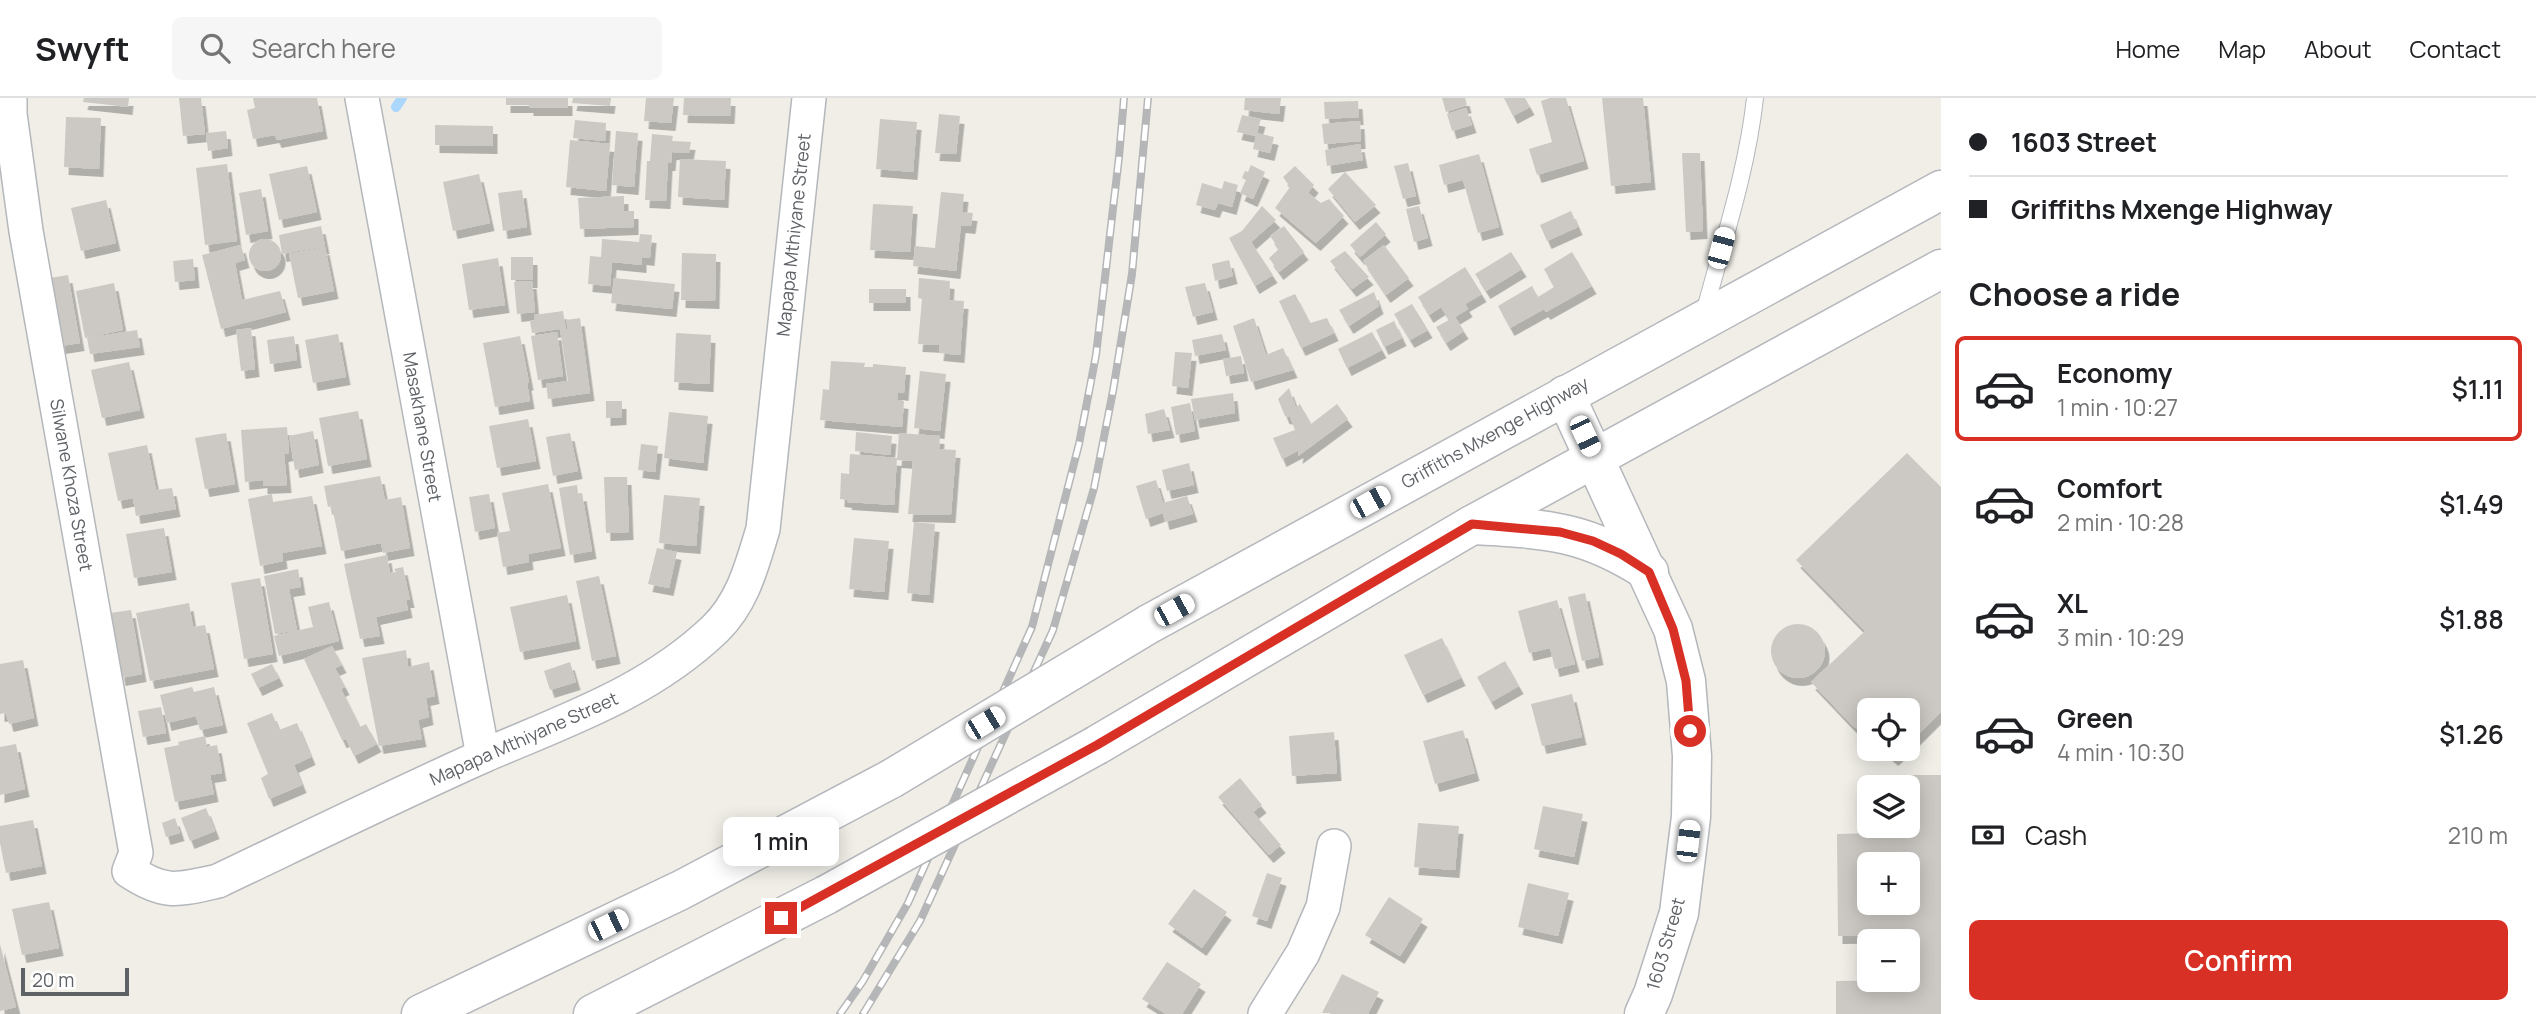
<!DOCTYPE html>
<meta charset="utf-8">
<style>
body{margin:0;font-family:Manrope,sans-serif;background:#f6f6f6;color:#202124;height:100vh;display:flex;flex-direction:column;font-size:26px;white-space:nowrap}
*{box-sizing:border-box;margin:0}
p{font-size:23px;color:#757577}
.icon{flex:none;width:38px;height:38px;fill:none;stroke:currentColor;stroke-width:2;stroke-linecap:round;stroke-linejoin:round}
.map{position:relative;flex:1;overflow:hidden}
.side{display:flex;flex-direction:column;background:#fff;width:595px}
.side>*{flex:none}
.guide{display:grid;align-content:center;height:154px;padding:0 28px;background:#fff}
.controls{position:absolute;left:1857px;top:600px;display:grid;gap:14px}
.controls a{display:grid;place-items:center;width:63px;height:63px;border-radius:10px;background:#fff;box-shadow:0 4px 18px #0003;font-size:35px}
.scale{position:absolute;left:21px;bottom:18px;width:108px;box-sizing:border-box;padding-left:7px;border:4px solid #5e6267;border-top:0;font-size:19px;line-height:24px;white-space:nowrap;color:#5e6267;-webkit-text-stroke:5px #fff;paint-order:stroke}
.end{position:absolute;width:32px;height:32px;margin:-16px;border:9px solid #d93025;background:#fff;box-shadow:0 0 0 4px #fff}
.from{border-radius:50%}
.bubble{position:absolute;height:49px;border-radius:10px;background:#fff;box-shadow:0 4px 18px #0003;font-size:23px;font-weight:600;line-height:49px;text-align:center}
.car{position:absolute;width:21px;height:42px;margin:-21px -10px;border-radius:9px;box-shadow:0 0 5px 2px #0007;background:linear-gradient(#fff 24%,#345 0 40%,#fff 0 76%,#345 0 86%,#fff 0)}
.guide b{display:flex;align-items:center;gap:24px;height:66px;font-size:26px}
.guide b+b{border-top:2px solid #e0e0e0}
.guide i{width:18px;height:18px;background:#202124}
ul{padding:0;list-style:none}
li{display:flex;align-items:center;gap:21px;height:105px;margin:0 14px 10px;padding:0 14px;border:4px solid transparent;border-radius:10px}
li div{flex:1}
li b{display:block;font-size:26px}
li em{font-style:normal;font-weight:600}
li.selected{border-color:#d93025}
li>.icon{width:63px;height:63px;stroke-width:1.5}
h2{padding:0 28px;font-size:32px;line-height:84px}
.pay{display:flex;align-items:center;gap:18px;height:77px;padding:0 28px;font-size:26px}
.pay p{margin-inline-start:auto}
.action{display:flex;gap:14px;margin-top:auto;padding:14px 28px}
.action a{flex:1;height:80px;border-radius:10px;background:#d93025;color:#fff;font-size:28px;font-weight:600;line-height:80px;text-align:center}
header{display:flex;align-items:center;gap:42px;box-sizing:border-box;height:98px;padding:0 35px;background:#fff;border-bottom:2px solid #e0e0e0}
header strong{font-size:33px}
nav{display:flex;gap:38px;margin-inline-start:auto;font-size:24px}
.search{width:490px;height:63px;background:#f6f6f6;display:flex;align-items:center;gap:18px;box-sizing:border-box;padding:0 24px;border-radius:10px;color:#757577;font-size:26px}
main{display:flex;flex:1;min-height:0}
.map>svg:first-child{display:block}
</style>
<header>
<strong>Swyft</strong>
<div class="search"><svg class="icon" aria-label="search" viewBox="0 0 24 24"><circle cx="10" cy="10" r="6"/><path d="M15 15l6 6"/></svg>Search here</div>
<nav><a>Home</a><a>Map</a><a>About</a><a>Contact</a></nav>
</header>
<main>
<div class="map">
<svg width="1941" height="916" viewBox="0 0 1941 916">
<defs>
<filter id="shadow"><feDropShadow dx="4.5" dy="8" stdDeviation="0" flood-color="#0004"/></filter>
</defs>
<rect width="100%" height="100%" fill="#f0eee7"/>
<g fill="none" stroke-linecap="round" stroke-linejoin="round">
<path stroke="#abd7fd" stroke-width="10" d="M396 9 402 0"/>
</g>
<g fill="#ccc9c4" fill-rule="evenodd" filter="url(#shadow)">
<path d="M84 0H129L128 9 83 4Z"/>
<path d="M179 0H201L205 36 183 38Z"/>
<path d="M253 0H317L323 33 277 42 275 37 253 41 247 12 255 10Z"/>
<path d="M506 0H568V10H529V7H506Z"/>
<path d="M573 0H611L610 8 572 5Z"/>
<path d="M646 0H674L671 25 644 23Z"/>
<path d="M684 0H731L730 18 683 17Z"/>
<path d="M1245 0H1281L1279 16 1244 12Z"/>
<path d="M1442 0H1465L1467 7 1446 14Z"/>
<path d="M1504 0H1525L1530 9 1513 18Z"/>
<path d="M1550 0H1566L1584 63 1537 77 1529 51 1552 44 1541 3Z"/>
<path d="M1602 0H1643L1651 84 1611 88Z"/>
<path d="M1358 3 1359 19 1325 21 1324 4Z"/>
<path d="M1466 10 1472 27 1452 33 1447 16Z"/>
<path d="M939 16 960 18 956 56 935 55Z"/>
<path d="M1242 17 1261 21 1257 35 1274 39 1270 55 1253 51 1256 38 1237 34Z"/>
<path d="M66 19 101 20 99 71 64 69Z"/>
<path d="M880 21 917 24 913 74 876 71Z"/>
<path d="M575 22 606 25 605 43 573 40Z"/>
<path d="M1360 23 1361 43 1324 46 1322 26Z"/>
<path d="M435 27 493 28V48L435 47Z"/>
<path d="M226 33 228 50 208 53 206 35Z"/>
<path d="M616 33 638 35 634 89 612 87Z"/>
<path d="M652 36 673 38 672 43 691 44 689 55 672 54 671 65H668L666 103 645 102 647 63H650Z"/>
<path d="M570 42 610 46 606 93 566 89Z"/>
<path d="M1360 46 1363 62 1327 68 1325 52Z"/>
<path d="M1682 55H1700L1703 133 1686 134Z"/>
<path d="M1479 56 1499 129 1478 135 1463 82 1444 87 1439 67Z"/>
<path d="M680 61 726 63 724 102 678 99Z"/>
<path d="M1408 65 1416 98 1403 101 1394 68Z"/>
<path d="M227 66 237 143 205 147 196 70Z"/>
<path d="M1251 67 1265 74 1253 101 1240 95 1246 82 1242 80 1245 73 1248 74Z"/>
<path d="M307 68 317 114 279 122 269 76Z"/>
<path d="M1295 68 1314 87 1308 95 1321 105 1329 101 1344 118 1316 145 1275 110 1290 89 1283 79Z"/>
<path d="M1345 74 1376 107 1355 124 1328 91Z"/>
<path d="M479 76 490 125 453 133 443 84Z"/>
<path d="M1224 83 1238 87 1232 109 1218 105 1215 112 1196 107 1202 85 1222 91Z"/>
<path d="M261 91 268 133 246 137 239 95Z"/>
<path d="M522 92 527 129 503 133 498 95Z"/>
<path d="M941 94 964 96 962 114 973 115 971 128 961 127 956 173 913 168 915 148 935 150Z"/>
<path d="M624 98V113H634V129L580 131 578 100Z"/>
<path d="M106 102 116 145 81 153 71 110Z"/>
<path d="M873 106 913 108 910 154 870 152Z"/>
<path d="M1262 108 1276 122 1251 144 1273 177 1255 188 1229 140 1242 133Z"/>
<path d="M1419 108 1428 140 1414 144 1406 111Z"/>
<path d="M1571 113 1578 129 1547 143 1540 127Z"/>
<path d="M1376 124 1386 136 1360 159 1350 147Z"/>
<path d="M321 128 325 148 282 156 279 137Z"/>
<path d="M1284 128 1304 154 1279 174 1269 160 1279 151 1270 138Z"/>
<path d="M640 136 652 137 650 160 642 159V167L612 164 610 188 588 186 590 158 601 159 602 141 639 144Z"/>
<circle cx="265" cy="157" r="16"/>
<path d="M241 147 245 162 235 165 242 202 280 193 286 214 221 231 202 157Z"/>
<path d="M1384 147 1409 180 1386 197 1363 163Z"/>
<path d="M325 149 334 193 298 200 289 156Z"/>
<path d="M1345 153 1369 179 1352 191 1330 163Z"/>
<path d="M1511 154 1522 171 1486 193 1475 176Z"/>
<path d="M1572 154 1592 188 1546 214 1544 211 1510 230 1498 208 1532 188 1538 199 1554 189 1544 171Z"/>
<path d="M682 155 716 156 715 203 681 202Z"/>
<rect x="511" y="159" width="22" height="23"/>
<path d="M498 160 505 207 469 212 462 166Z"/>
<path d="M193 161 195 182 175 184 173 163Z"/>
<path d="M1229 162 1233 178 1215 183 1212 166Z"/>
<path d="M1465 169 1482 196 1465 206 1468 211 1455 219 1464 233 1446 245 1436 229 1449 222 1441 209 1429 217 1418 199Z"/>
<path d="M68 177 80 245 61 248 50 180Z"/>
<path d="M614 180 675 186 672 211 611 205Z"/>
<path d="M919 180 950 183 949 202 964 203 960 257 939 255 940 247 918 246 922 201 918 200Z"/>
<path d="M532 183 535 214 517 216 514 184Z"/>
<path d="M114 185 123 232 85 240 76 193Z"/>
<path d="M1205 185 1213 214 1193 219 1185 189Z"/>
<rect x="869" y="191" width="37" height="14"/>
<path d="M1374 194 1379 208 1349 228 1339 212Z"/>
<path d="M1295 196 1310 225 1327 220 1334 235 1301 250 1279 203Z"/>
<path d="M1412 206 1428 232 1410 242 1394 216Z"/>
<path d="M563 213 566 232 568 231 566 222 580 220 590 295 548 301 546 286 568 283 560 231 532 235 530 223 535 222 534 217Z"/>
<path d="M1254 220 1266 257 1283 250 1293 272 1251 284 1233 228Z"/>
<path d="M1394 223 1402 240 1384 249 1376 232Z"/>
<path d="M251 230 255 271 241 273 236 232Z"/>
<path d="M137 232 140 249 90 256 87 240Z"/>
<path d="M557 234 563 278 538 282 531 238Z"/>
<path d="M1372 234 1382 252 1347 270 1338 251Z"/>
<path d="M676 235 711 237 709 286 674 284Z"/>
<path d="M338 236 346 279 313 285 305 242Z"/>
<path d="M1222 236 1226 252 1195 258 1192 242Z"/>
<path d="M294 238 297 262 270 266 267 242Z"/>
<path d="M520 238 529 284 527 285 530 303 495 309 483 245Z"/>
<path d="M1175 254 1192 255 1188 290 1172 288Z"/>
<path d="M1241 258 1244 275 1226 278 1223 261Z"/>
<path d="M831 263 865 265 864 269H873V266L906 269 904 295 898 294 897 302 904 303 902 329 820 322 823 291 829 292Z"/>
<path d="M129 264 140 312 102 320 91 272Z"/>
<path d="M920 273 946 276 940 333 914 330Z"/>
<path d="M1289 290 1296 310 1300 306 1311 326 1337 306 1348 321 1298 358 1299 352 1282 361 1273 340 1295 332 1290 319 1285 318 1278 301Z"/>
<path d="M1233 295 1235 315 1195 322 1191 301Z"/>
<path d="M606 303H622V319L606 320Z"/>
<path d="M1190 305 1195 333 1176 337 1171 309Z"/>
<path d="M1164 311 1170 332 1148 336 1145 316Z"/>
<path d="M358 313 367 361 328 368 319 320Z"/>
<path d="M669 314 708 318 703 365 664 360Z"/>
<path d="M528 321 536 363 497 370 489 328Z"/>
<path d="M287 329 289 355 284 356 287 387 263 388V382L245 384 241 332Z"/>
<path d="M313 333 319 367 295 372 289 338Z"/>
<path d="M856 334 892 338 890 357 855 353Z"/>
<path d="M226 335 235 386 205 391 195 340Z"/>
<path d="M570 335 578 373 553 378 546 339Z"/>
<path d="M899 335 940 338 939 351 956 352 951 417 908 416 913 363 897 362Z"/>
<path d="M641 346 658 348 655 374 638 372Z"/>
<path d="M147 347 156 392 172 390 176 411 136 418 133 400 118 403 108 355Z"/>
<path d="M1907 355 1941 389V614L1908 647V612H1869V640L1852 627 1811 584 1865 533 1796 462Z"/>
<path d="M850 356 897 360 894 407 847 404 848 402 840 401 841 375 849 376Z"/>
<path d="M1189 365 1194 387 1167 393 1162 372Z"/>
<path d="M380 378 385 402 401 399 410 450 383 455 381 445 341 453 332 408 328 409 324 388Z"/>
<path d="M604 379H627L629 434 606 435Z"/>
<path d="M1156 382 1163 405 1187 398 1193 416 1165 424 1163 415 1146 421 1136 388Z"/>
<path d="M548 386 561 450 528 456 529 464 503 469 497 435 510 433 502 395Z"/>
<path d="M577 387 578 396 582 395 592 453 570 457 559 390Z"/>
<path d="M272 396 273 404 312 398 322 448 282 455 283 463 260 468 248 401Z"/>
<path d="M489 396 495 430 475 434 469 399Z"/>
<path d="M664 397 700 400 696 448 659 445Z"/>
<path d="M914 424 935 426 929 497 907 495Z"/>
<path d="M164 430 172 474 134 480 126 436Z"/>
<path d="M854 440 889 443 884 494 849 491Z"/>
<path d="M657 450 677 454 669 490 648 486Z"/>
<path d="M387 457 390 475 396 474 394 471 403 469 410 502H406L408 512 376 519 380 538 360 541 344 466Z"/>
<path d="M298 471 301 489 289 491 297 532 275 536 264 478Z"/>
<path d="M599 478 616 558 592 563 576 483Z"/>
<path d="M260 480 273 556 244 561 231 485Z"/>
<path d="M1585 495 1599 559 1582 563 1568 499Z"/>
<path d="M567 497 576 543 520 554 510 509Z"/>
<path d="M1557 502 1575 566 1555 571 1550 550 1529 555 1518 513Z"/>
<path d="M329 504 339 543 279 558 274 538 313 529 308 509Z"/>
<path d="M189 505 193 529 205 527 214 571 150 583 136 515Z"/>
<path d="M131 512 142 576 121 580 110 515Z"/>
<circle cx="1798" cy="553" r="27"/>
<path d="M1442 540 1461 580 1423 597 1404 557Z"/>
<path d="M332 548 342 567 335 570 345 589 341 591 360 629 366 626 377 646 354 658 346 641 342 642 304 561Z"/>
<path d="M406 552 408 569 429 564 435 598 426 600 429 619 418 622 422 641 379 648 362 560Z"/>
<path d="M23 562 34 620 9 626 6 615 0 616V566Z"/>
<path d="M1505 563 1519 588 1491 604 1477 579Z"/>
<path d="M570 564 576 584 550 592 544 573Z"/>
<path d="M272 566 279 580 258 590 251 576Z"/>
<path d="M192 589 194 594 214 589 223 627 200 632 196 618 167 625 160 597Z"/>
<path d="M1572 596 1582 639 1542 648 1531 606Z"/>
<path d="M161 609 166 635 143 639 138 613Z"/>
<path d="M272 615 279 632 297 625 311 659 294 667 302 687 269 701 261 680 268 676 247 625Z"/>
<path d="M1463 632 1475 675 1435 686 1423 643Z"/>
<path d="M1334 634 1337 675 1292 678 1289 638Z"/>
<path d="M205 638 207 649 217 647 222 675 210 677 214 696 175 704 164 650 179 647 178 644Z"/>
<path d="M16 646 25 691 0 697V649Z"/>
<path d="M1883 651H1903L1894 660Z"/>
<path d="M1911 677H1941V916H1836V883L1913 882V837L1838 838 1837 736 1912 734ZM1869 766H1908V805H1869Z"/>
<path d="M1240 680 1262 707 1253 714 1281 747 1269 757 1218 699Z"/>
<path d="M1543 708 1583 716 1574 759 1534 751Z"/>
<path d="M206 710 215 733 190 743 181 720Z"/>
<path d="M175 720 180 735 166 739 162 725Z"/>
<path d="M33 722 42 768 6 775 0 745V728Z"/>
<path d="M1418 725 1459 728 1455 772 1414 769Z"/>
<path d="M1267 775 1282 780 1267 823 1252 818Z"/>
<path d="M1528 785 1569 795 1558 838 1518 829Z"/>
<path d="M1194 791 1227 814 1202 850 1168 826Z"/>
<path d="M1389 799 1423 821 1400 858 1365 837Z"/>
<path d="M49 804 59 850 22 857 12 811Z"/>
<path d="M0 846 16 909 0 913Z"/>
<path d="M1167 864 1201 886 1182 916H1166L1142 901Z"/>
<path d="M1342 876 1379 894 1368 916 1322 915Z"/>
</g>
<g fill="none" stroke-linecap="round" stroke-linejoin="round">
<defs>
<path id="service" d="M1703 219C1722 147 1747 74 1755 0"/>
<g id="minor">
<path d="M10 0V16L26 133 136 755 129 773C165 797 178 792 218 783 306 741 394 698 483 658 566 622 648 595 715 531 743 504 752 467 763 431L809 0"/>
<path d="M362 0 483 658"/>
<path d="M1265 916 1303 855 1323 809 1334 748"/>
</g>
<g id="tertiary">
<path d="M1565 297 1673 531 1686 583 1692 658 1691 719 1679 815 1653 896 1644 916"/>
<path d="M1472 427C1546 431 1585 432 1649 474"/>
<path d="M1149 526 1941 92"/>
<path d="M1097 647 1472 427 1941 171"/>
<path d="M421 916 681 792 891 681"/>
<path d="M593 916 826 797"/>
</g>
</defs>
<use href="#service" stroke="#b4b7bb" stroke-width="18"/>
<use href="#minor" stroke="#b4b7bb" stroke-width="36"/>
<use href="#tertiary" stroke="#b4b7bb" stroke-width="41"/>
<use href="#service" stroke="#fff" stroke-width="16"/>
<use href="#minor" stroke="#fff" stroke-width="33"/>
<use href="#tertiary" stroke="#fff" stroke-width="38"/>
<defs>
<g id="rail">
<path d="M840 916 863 883 908 805 1032 529 1079 346 1096 257 1119 59 1124 0"/>
<path d="M863 916 920 823 1053 532 1094 390 1113 293 1132 176 1148 0"/>
</g>
</defs>
<use href="#rail" stroke="#b5b6b7" stroke-width="8"/>
<use href="#rail" stroke="#fff" stroke-width="5" stroke-dasharray="16" stroke-linecap="butt"/>
<defs>
<g id="tertiary-bridge">
<path d="M891 681 1149 526"/>
<path d="M826 797 1097 647"/>
</g>
</defs>
<use href="#tertiary-bridge" stroke="#b4b7bb" stroke-width="41" stroke-linecap="butt"/>
<use href="#tertiary-bridge" stroke="#fff" stroke-width="38"/>
</g>
<g fill="none" stroke-linecap="round" stroke-linejoin="round">
<path stroke="#d93025" stroke-width="9" d="M781 820 1097 647 1472 426 1560 434 1593 443 1621 456 1649 474 1673 531 1686 583 1690 633"/>
</g>
<g text-anchor="middle" stroke-width="5" stroke-linejoin="round" paint-order="stroke">
<g font-size="18" fill="#5e6267" stroke="#fff">
<text transform="translate(794 137) rotate(-84)" y="6">Mapapa Mthiyane Street</text>
<text transform="translate(422 329) rotate(80)" y="6">Masakhane Street</text>
<text transform="translate(1495 335) rotate(-29)" y="6">Griffiths Mxenge Highway</text>
<text transform="translate(71 387) rotate(80)" y="6">Silwane Khoza Street</text>
<text transform="translate(524 641) rotate(-24)" y="6">Mapapa Mthiyane Street</text>
<text transform="translate(1666 846) rotate(-74)" y="6">1603 Street</text>
</g>
</g>
</svg>
<div class="controls">
<a><svg class="icon" aria-label="locate" viewBox="0 0 24 24"><circle cx="12" cy="12" r="6"/><path d="M12 2v4M12 18v4M2 12h4M18 12h4"/></svg></a>
<a><svg class="icon" aria-label="layers" viewBox="0 0 24 24"><path d="M12 4l9 5-9 5-9-5zM3 14l9 5 9-5"/></svg></a>
<a>+</a>
<a>−</a>
</div>
<div class="scale">20 m</div>
<i class="end from" style="left:1690px;top:633px"></i>
<i class="end" style="left:781px;top:820px"></i>
<div class="bubble" style="left:723px;top:719px;width:116px">1 min</div>
<i class="car" style="left:1721px;top:150px;rotate:15deg"></i>
<i class="car" style="left:1585px;top:338px;rotate:155deg"></i>
<i class="car" style="left:1370px;top:404px;rotate:61deg"></i>
<i class="car" style="left:1174px;top:512px;rotate:61deg"></i>
<i class="car" style="left:985px;top:625px;rotate:59deg"></i>
<i class="car" style="left:1688px;top:743px;rotate:7deg"></i>
<i class="car" style="left:608px;top:827px;rotate:64deg"></i>
</div>
<section class="side">
<div class="guide">
<b><i class="from"></i>1603 Street</b>
<b><i></i>Griffiths Mxenge Highway</b>
</div>
<h2>Choose a ride</h2>
<ul>
<li class="selected"><svg class="icon" aria-label="car" viewBox="0 0 24 24"><path d="M5 17H2v-5l4-1 3-4h7l3 4 3 1v5h-3M9 17h6M6 11h13"/><circle cx="7" cy="17" r="2"/><circle cx="17" cy="17" r="2"/></svg><div><b>Economy</b><p>1 min · 10:27</p></div><em>$1.11</em></li>
<li><svg class="icon" aria-label="car" viewBox="0 0 24 24"><path d="M5 17H2v-5l4-1 3-4h7l3 4 3 1v5h-3M9 17h6M6 11h13"/><circle cx="7" cy="17" r="2"/><circle cx="17" cy="17" r="2"/></svg><div><b>Comfort</b><p>2 min · 10:28</p></div><em>$1.49</em></li>
<li><svg class="icon" aria-label="car" viewBox="0 0 24 24"><path d="M5 17H2v-5l4-1 3-4h7l3 4 3 1v5h-3M9 17h6M6 11h13"/><circle cx="7" cy="17" r="2"/><circle cx="17" cy="17" r="2"/></svg><div><b>XL</b><p>3 min · 10:29</p></div><em>$1.88</em></li>
<li><svg class="icon" aria-label="car" viewBox="0 0 24 24"><path d="M5 17H2v-5l4-1 3-4h7l3 4 3 1v5h-3M9 17h6M6 11h13"/><circle cx="7" cy="17" r="2"/><circle cx="17" cy="17" r="2"/></svg><div><b>Green</b><p>4 min · 10:30</p></div><em>$1.26</em></li>
</ul>
<div class="pay"><svg class="icon" aria-label="cash" viewBox="0 0 24 24"><path d="M3 7h18v10H3z"/><circle cx="12" cy="12" r="2"/></svg>Cash<p>210 m</p></div>
<div class="action"><a>Confirm</a></div>
</section>
</main>
